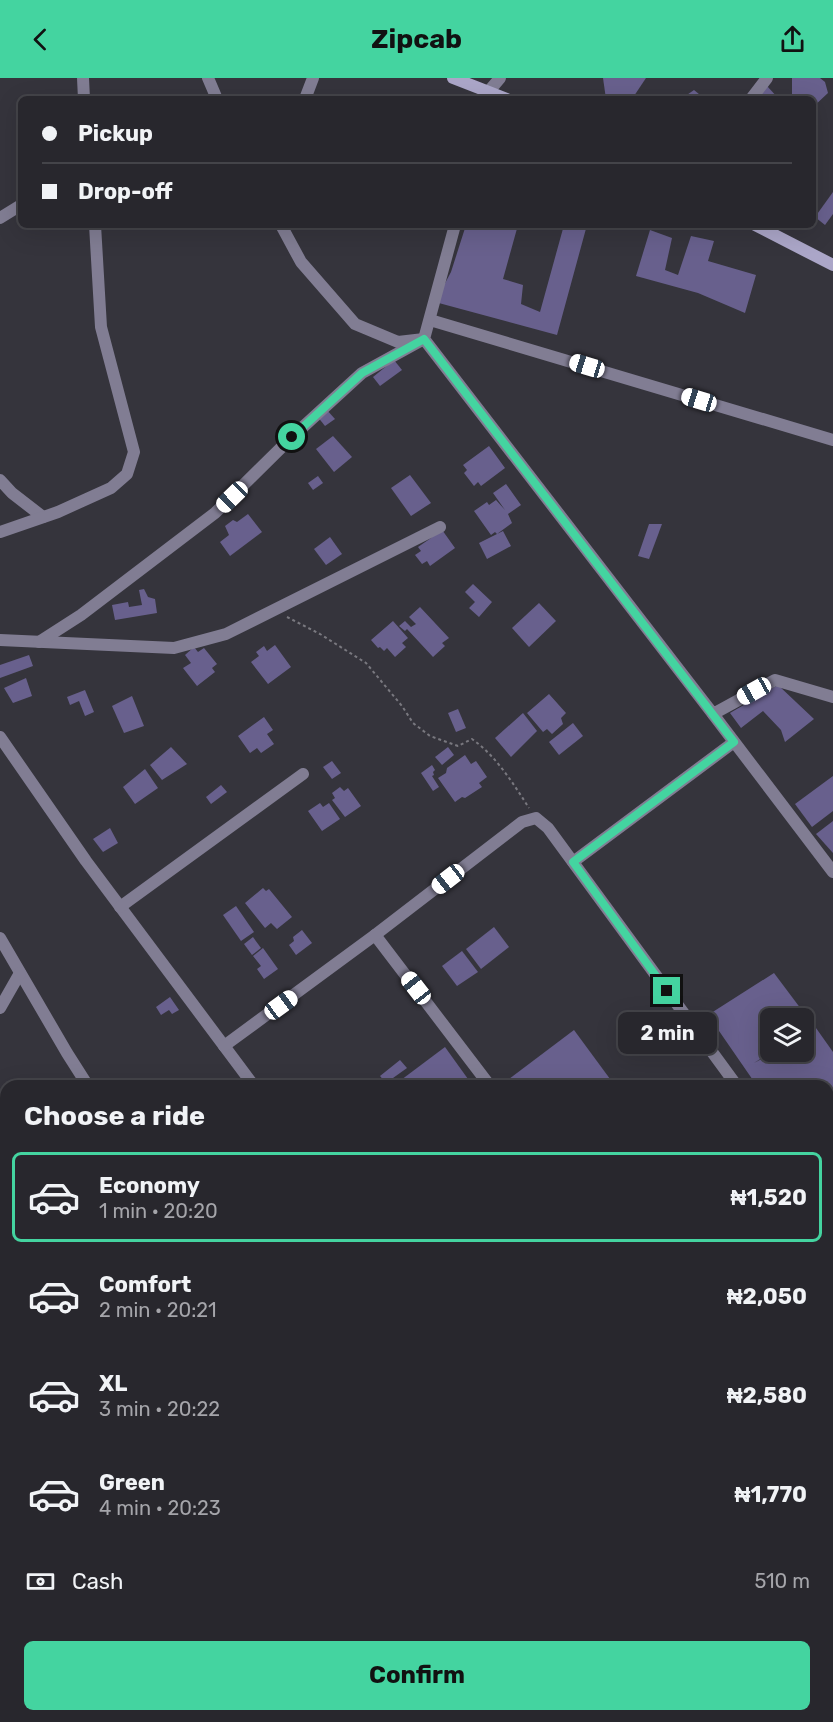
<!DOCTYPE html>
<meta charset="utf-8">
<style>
body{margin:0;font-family:Rubik,sans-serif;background:#302f35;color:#f1f3f6;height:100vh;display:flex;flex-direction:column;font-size:22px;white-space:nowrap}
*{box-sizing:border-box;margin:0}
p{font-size:20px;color:#a5a5aa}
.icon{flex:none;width:33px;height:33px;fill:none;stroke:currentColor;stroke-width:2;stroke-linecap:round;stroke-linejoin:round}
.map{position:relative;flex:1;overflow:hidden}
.panel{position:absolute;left:0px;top:1002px;width:834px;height:642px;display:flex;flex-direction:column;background:#28272d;border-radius:18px 18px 0 0;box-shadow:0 6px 24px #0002,0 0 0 2px #444449}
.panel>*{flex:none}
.guide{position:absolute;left:18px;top:18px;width:798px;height:132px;border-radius:9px;box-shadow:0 6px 24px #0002,0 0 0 2px #444449;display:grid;align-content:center;height:132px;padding:0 24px;background:#28272d}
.controls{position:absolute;left:760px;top:930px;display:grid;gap:12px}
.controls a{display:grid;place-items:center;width:54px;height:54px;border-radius:9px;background:#28272d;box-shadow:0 6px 24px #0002,0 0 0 2px #444449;font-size:30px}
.end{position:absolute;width:27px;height:27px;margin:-14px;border:8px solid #44d4a0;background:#111;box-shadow:0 0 0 3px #111}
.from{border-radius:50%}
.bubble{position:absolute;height:42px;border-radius:9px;background:#28272d;box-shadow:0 6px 24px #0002,0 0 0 2px #444449;font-size:20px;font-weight:700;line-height:42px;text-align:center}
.car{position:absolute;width:18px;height:36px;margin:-18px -9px;border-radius:8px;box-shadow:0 0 4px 2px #0007;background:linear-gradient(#fff 24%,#345 0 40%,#fff 0 76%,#345 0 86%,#fff 0)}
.guide b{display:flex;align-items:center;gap:21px;height:57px;font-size:22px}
.guide b+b{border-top:2px solid #444449}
.guide i{width:15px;height:15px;background:#f1f3f6}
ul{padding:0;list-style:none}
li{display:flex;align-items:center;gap:18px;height:90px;margin:0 12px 9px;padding:0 12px;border:3px solid transparent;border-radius:9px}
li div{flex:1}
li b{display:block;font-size:22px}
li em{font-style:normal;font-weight:700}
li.current{border-color:#44d4a0}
li>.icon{width:54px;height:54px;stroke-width:1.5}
h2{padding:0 24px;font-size:27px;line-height:72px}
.pay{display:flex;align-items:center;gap:15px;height:66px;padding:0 24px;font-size:22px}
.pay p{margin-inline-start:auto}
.primary-button{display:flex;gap:12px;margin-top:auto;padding:12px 24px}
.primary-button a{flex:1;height:69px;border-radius:9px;background:#44d4a0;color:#111;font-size:24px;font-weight:700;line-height:69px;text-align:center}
header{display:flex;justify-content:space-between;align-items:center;height:78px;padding:0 24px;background:#44d4a0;color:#111;font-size:27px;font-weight:700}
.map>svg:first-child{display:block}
</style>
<header><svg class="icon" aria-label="back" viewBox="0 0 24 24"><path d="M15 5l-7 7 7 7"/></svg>Zipcab<svg class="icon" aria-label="share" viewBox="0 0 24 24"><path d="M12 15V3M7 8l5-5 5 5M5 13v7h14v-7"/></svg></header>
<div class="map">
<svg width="833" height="1644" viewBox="0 0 833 1644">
<rect width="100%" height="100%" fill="#35343c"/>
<g fill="#68608d">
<path d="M603 0H646L632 21H606Z"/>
<path d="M792 0H820L825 4 828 15 813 29V21L792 20Z"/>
<path d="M767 8 779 21H758Z"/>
<path d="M694 12 705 21H681Z"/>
<path d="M833 114V136L825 147 815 139Z"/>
<path d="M466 147H518L503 201 523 207 521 226 540 234 564 147H587L557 257 435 224 451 194Z"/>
<path d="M650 152 672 160 665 192 678 197 691 158 714 163 708 183 756 197 745 235 698 215 636 198Z"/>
<path d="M394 282 402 292 380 308 373 299Z"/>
<path d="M326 331 335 341 325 348 317 338Z"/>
<path d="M333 358 352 379 334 394 316 371Z"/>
<path d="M489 368 505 390 481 408 478 404 474 408 464 395 467 392 463 387Z"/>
<path d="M410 397 431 425 411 438 391 410Z"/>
<path d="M318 398 323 405 313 412 308 405Z"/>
<path d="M506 406 521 427 508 436 512 445 497 456 503 453 511 468 487 481 479 465 497 456 495 454 491 457 474 433 487 424 489 427 496 422 505 432 493 415Z"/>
<path d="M248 436 262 454 230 478 220 464 229 457 225 448 233 442 237 444Z"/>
<path d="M649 446H662L649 481 638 478Z"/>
<path d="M440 449 455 470 430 488 427 483 422 486 415 477 421 473 418 469 431 460Z"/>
<path d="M330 459 342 476 326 487 314 471Z"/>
<path d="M473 506 492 524 479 539 469 530 475 524 465 514Z"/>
<path d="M144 511 148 519 155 521 157 535 115 542 112 527 128 524 129 529 142 527 139 512Z"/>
<path d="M539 525 556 543 529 569 512 550Z"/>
<path d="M420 529 449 560 442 565 445 568 433 579 407 551 405 553 399 548 405 543 411 549 416 546 409 539Z"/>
<path d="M393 543 408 560 402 565 406 569 395 579 387 570 384 573 380 569 378 570 371 562Z"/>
<path d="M275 567 291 589 268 606 251 584 259 578 256 574 264 568 267 573Z"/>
<path d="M194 569 198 574 204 570 217 586 212 590 215 594 197 608 183 590 191 585 185 577Z"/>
<path d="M29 577 33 588 0 600V587Z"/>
<path d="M26 600 32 618 13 625 4 610Z"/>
<path d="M778 607 814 641 785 664 781 652 763 633 741 650 730 635Z"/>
<path d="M85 612 94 634 85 638 79 623 70 627 67 619Z"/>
<path d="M549 616 566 635 561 640 563 646 552 656 547 651 543 654 527 635Z"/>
<path d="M132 618 144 648 124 655 112 628Z"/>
<path d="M458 631 466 650 456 654 448 635Z"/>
<path d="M523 635 537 653 511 679 495 660Z"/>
<path d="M264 639 273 652 267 656 274 666 261 675 257 670 250 675 238 658Z"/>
<path d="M573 645 583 658 559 677 549 664Z"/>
<path d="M171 669 187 686 162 702 150 687Z"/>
<path d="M448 669 454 677 442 687 435 679Z"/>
<path d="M465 677 471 686 476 683 487 699 479 705 482 709 465 720 462 719 455 724 438 700 446 695 447 690Z"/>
<path d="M332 683 341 695 332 701 323 689Z"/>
<path d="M432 687 435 692 433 694 434 697 432 698 439 709 433 713 421 695Z"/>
<path d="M145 691 158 710 135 726 123 709Z"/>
<path d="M833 698V733L812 749 795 726Z"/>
<path d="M221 707 227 714 211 726 206 719Z"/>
<path d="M340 709 344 713 348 710 361 728 345 739 332 722 335 720 332 715Z"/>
<path d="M320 725 323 729 329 725 340 741 322 753 308 733Z"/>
<path d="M833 743V775L816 756Z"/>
<path d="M110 750 118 765 103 774 93 761Z"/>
<path d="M263 810 266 813 269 811 292 839 277 851 271 845 265 850 245 825Z"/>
<path d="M236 828 254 854 241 863 223 837Z"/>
<path d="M494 849 509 869 481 891 466 871Z"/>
<path d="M302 852 312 865 296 877 289 867 294 863 293 859Z"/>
<path d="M253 859 261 870 252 877 244 866Z"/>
<path d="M263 870 278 891 264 901 257 891 261 888 253 878Z"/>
<path d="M462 873 478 894 457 908 442 888Z"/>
<path d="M774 895 813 947 804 953V940H771V974L754 985 775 974H804V957L816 950 833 974V1017L828 1020V1008H757L708 937Z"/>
<path d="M170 919 179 932 172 936 169 932 161 937 156 929Z"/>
<path d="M574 952 613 1005 608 1008H514L509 1001Z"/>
<path d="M445 969 473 1008H393Z"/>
<path d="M400 982 407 990 386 1005 380 998Z"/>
<path d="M6 1037V1064L0 1068V1042Z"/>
<path d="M6 1096V1131L0 1135V1100Z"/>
<path d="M6 1418V1451L0 1455V1421Z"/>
<path d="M43 1638H77L67 1644H47Z"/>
<path d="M591 1638H617L622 1644H595Z"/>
</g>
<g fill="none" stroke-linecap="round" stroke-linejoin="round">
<path stroke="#79787f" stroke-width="2" stroke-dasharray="3 3" stroke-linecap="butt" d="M287 539 320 556 366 585 402 628 413 645 430 658 458 668 472 661C496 678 513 705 529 730"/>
<g stroke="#817d93" stroke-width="12">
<path d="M83 0 84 21"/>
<path d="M208 0 217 21"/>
<path d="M305 21 313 0"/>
<path d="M487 21 489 13 500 0"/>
<path d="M751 21 767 0"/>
<path d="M0 140 21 127"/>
<path d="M455 147 424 261 713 636 775 602 833 619"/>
<path d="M430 242 833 362"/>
<path d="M0 402 12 415 43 439"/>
<path d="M0 454 58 434 111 410 127 396 134 374 101 249 95 147"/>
<path d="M0 562 174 570 226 556 440 449"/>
<path d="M39 564 81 537 215 435 292 359 362 295 424 261 398 264 355 246 301 184 281 147"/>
<path d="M713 636 833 794"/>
<path d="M0 659 86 783 254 1008"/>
<path d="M573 784 734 664"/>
<path d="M120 829 303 696"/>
<path d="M375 857 490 1008"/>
<path d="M0 860 67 975 88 1008"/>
<path d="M0 930 20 895"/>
<path d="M224 968 375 857 522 744 536 740 548 750 737 1008"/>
<path d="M828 1240 833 1236"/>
<path d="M0 1309 6 1320"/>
<path d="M828 1528 833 1524"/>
<path d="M192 1638 196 1644"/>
<path d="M488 1638 492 1644"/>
<path d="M795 1638 798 1644"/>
<path d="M276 1644 277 1638"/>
</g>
<g stroke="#aba6c8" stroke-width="12">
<path d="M453 0 507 21"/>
<path d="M755 147 833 187"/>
</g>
</g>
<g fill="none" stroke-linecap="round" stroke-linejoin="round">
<path stroke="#44d4a0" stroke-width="8" d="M292 359 362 295 424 261 734 664 573 784 667 913"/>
</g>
</svg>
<div class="controls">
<a><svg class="icon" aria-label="layers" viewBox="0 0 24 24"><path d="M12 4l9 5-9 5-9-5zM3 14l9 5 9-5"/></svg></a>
</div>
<i class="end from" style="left:292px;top:359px"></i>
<i class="end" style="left:667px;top:913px"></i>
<div class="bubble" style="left:618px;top:934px;width:99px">2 min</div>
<i class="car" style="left:587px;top:288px;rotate:287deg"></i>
<i class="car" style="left:699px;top:322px;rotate:287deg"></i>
<i class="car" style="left:232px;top:419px;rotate:226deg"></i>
<i class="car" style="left:754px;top:613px;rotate:241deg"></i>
<i class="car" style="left:448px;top:801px;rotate:232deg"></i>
<i class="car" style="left:416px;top:910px;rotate:322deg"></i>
<i class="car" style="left:281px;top:927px;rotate:54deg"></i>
<div class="guide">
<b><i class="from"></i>Pickup</b>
<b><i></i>Drop-off</b>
</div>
<section class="panel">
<h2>Choose a ride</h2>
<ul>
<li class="current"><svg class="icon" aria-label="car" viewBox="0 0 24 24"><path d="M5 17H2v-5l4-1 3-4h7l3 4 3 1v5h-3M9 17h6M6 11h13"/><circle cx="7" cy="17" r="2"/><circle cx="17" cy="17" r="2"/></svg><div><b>Economy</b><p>1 min · 20:20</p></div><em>₦1,520</em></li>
<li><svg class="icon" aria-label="car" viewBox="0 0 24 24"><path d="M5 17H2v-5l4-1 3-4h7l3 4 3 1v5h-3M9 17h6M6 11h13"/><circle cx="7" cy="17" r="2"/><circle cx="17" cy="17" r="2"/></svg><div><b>Comfort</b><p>2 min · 20:21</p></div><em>₦2,050</em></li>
<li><svg class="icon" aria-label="car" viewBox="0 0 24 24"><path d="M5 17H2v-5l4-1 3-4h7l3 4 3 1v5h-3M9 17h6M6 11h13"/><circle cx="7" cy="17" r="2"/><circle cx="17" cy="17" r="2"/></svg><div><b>XL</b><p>3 min · 20:22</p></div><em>₦2,580</em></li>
<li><svg class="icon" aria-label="car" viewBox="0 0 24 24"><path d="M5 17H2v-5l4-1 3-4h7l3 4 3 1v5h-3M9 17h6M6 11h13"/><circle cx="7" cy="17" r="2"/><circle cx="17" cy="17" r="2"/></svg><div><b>Green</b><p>4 min · 20:23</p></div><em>₦1,770</em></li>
</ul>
<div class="pay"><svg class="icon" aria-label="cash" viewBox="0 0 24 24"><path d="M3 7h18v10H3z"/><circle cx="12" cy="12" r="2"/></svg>Cash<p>510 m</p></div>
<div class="primary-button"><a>Confirm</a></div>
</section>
</div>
